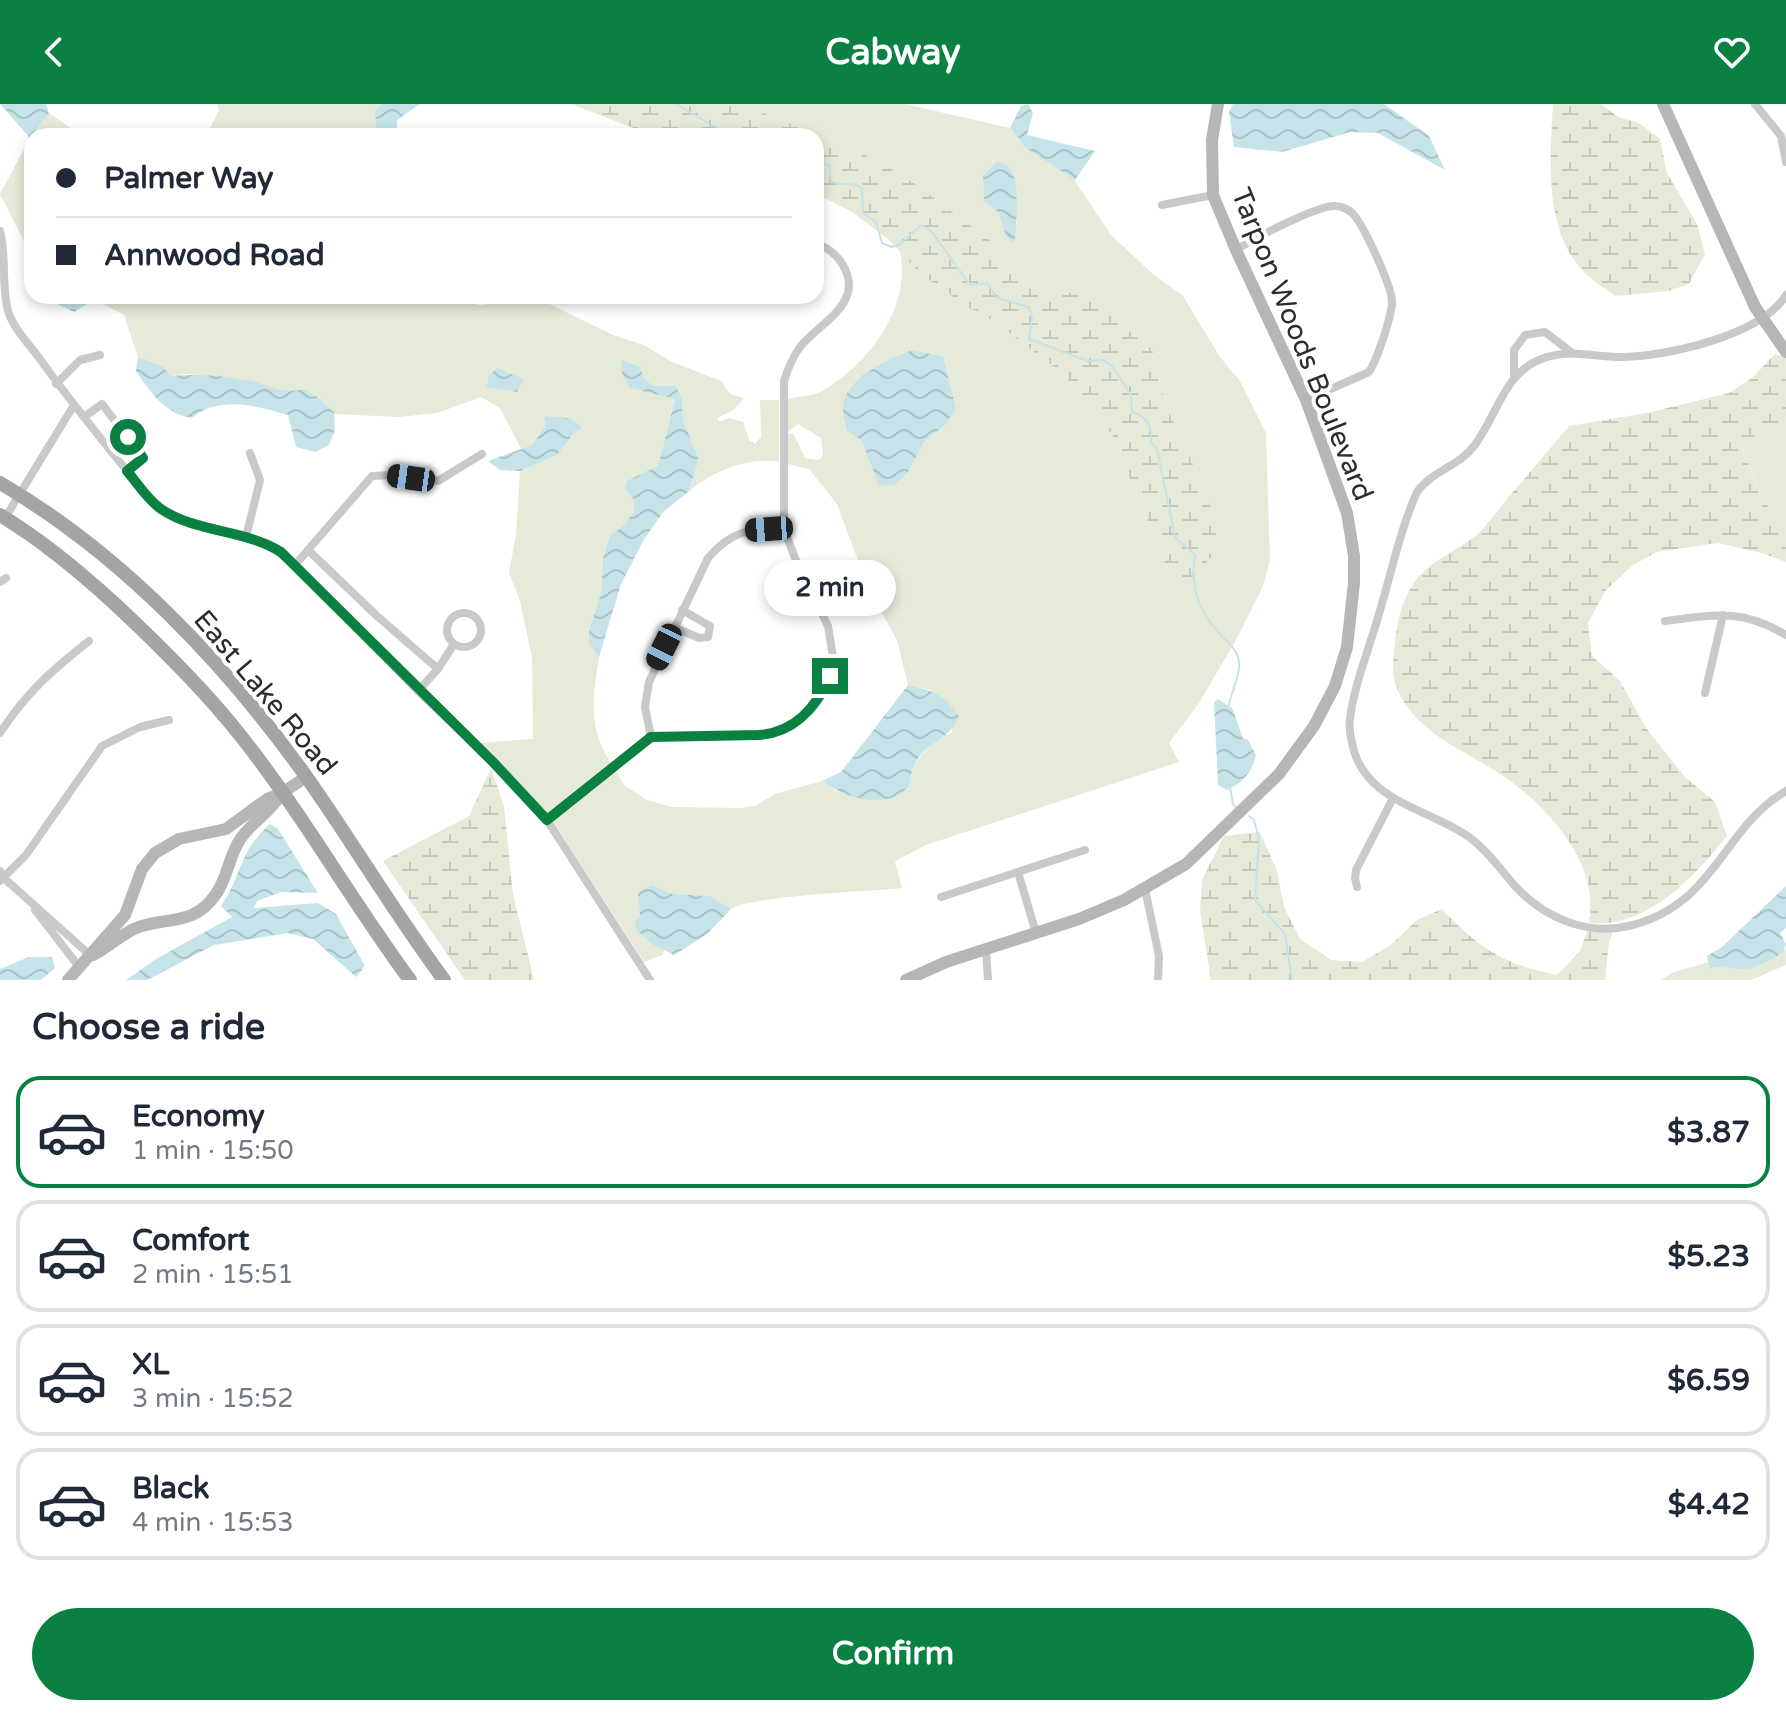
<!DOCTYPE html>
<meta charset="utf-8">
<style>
body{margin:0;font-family:"Varela Round",sans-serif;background:#f2f2f3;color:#1f2937;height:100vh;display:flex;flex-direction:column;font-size:30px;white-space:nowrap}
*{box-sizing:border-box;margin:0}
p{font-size:26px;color:#747a83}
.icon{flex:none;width:44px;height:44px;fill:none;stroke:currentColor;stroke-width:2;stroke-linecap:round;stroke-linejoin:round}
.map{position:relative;height:876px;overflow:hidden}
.drawer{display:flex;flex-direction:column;background:#fff;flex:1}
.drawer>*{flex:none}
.guide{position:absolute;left:24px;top:24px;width:800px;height:176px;border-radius:24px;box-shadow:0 4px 12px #0003;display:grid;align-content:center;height:176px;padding:0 32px;background:#fff}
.end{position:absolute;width:36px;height:36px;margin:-18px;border:10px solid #0b8043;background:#fff;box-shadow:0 0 0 4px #fff}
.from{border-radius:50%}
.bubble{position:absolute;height:56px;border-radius:28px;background:#fff;box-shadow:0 4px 12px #0003;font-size:26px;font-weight:700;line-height:56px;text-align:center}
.car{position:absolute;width:24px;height:48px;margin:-24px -12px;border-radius:10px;box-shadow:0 0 6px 2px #0007;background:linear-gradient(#222 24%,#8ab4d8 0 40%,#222 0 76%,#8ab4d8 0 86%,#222 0)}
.guide b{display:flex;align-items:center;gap:28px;height:76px;font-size:30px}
.guide b+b{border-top:2px solid #e0e1e3}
.guide i{width:20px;height:20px;background:#1f2937}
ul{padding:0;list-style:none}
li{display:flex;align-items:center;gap:24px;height:112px;margin:0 16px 12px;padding:0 16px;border:4px solid #e0e1e3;border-radius:24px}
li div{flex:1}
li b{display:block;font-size:30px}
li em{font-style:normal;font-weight:700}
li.selected{border-color:#0b8043}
li>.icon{width:72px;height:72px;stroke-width:1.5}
h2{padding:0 32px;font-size:36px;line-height:96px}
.cta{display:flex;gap:16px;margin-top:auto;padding:16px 32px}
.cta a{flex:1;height:92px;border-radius:48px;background:#0b8043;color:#fff;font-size:32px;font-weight:700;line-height:92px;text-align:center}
header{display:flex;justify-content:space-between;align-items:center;height:104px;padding:0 32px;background:#0b8043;color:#fff;font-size:36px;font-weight:700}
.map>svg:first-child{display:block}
</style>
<header><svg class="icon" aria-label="back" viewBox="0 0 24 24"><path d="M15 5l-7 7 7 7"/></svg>Cabway<svg class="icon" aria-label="heart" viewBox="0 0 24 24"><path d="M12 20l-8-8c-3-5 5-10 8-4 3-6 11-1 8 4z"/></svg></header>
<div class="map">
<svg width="1786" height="876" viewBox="0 0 1786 876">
<defs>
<pattern id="wetland-marsh" width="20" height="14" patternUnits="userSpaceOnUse" patternTransform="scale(2)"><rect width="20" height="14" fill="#e5ead9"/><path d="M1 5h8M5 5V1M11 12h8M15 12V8" fill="none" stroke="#c5c9ba"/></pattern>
<pattern id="water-waves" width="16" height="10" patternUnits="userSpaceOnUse" patternTransform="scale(2)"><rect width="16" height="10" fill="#c5e3e9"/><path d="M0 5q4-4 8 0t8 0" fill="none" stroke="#a9c3c8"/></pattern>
</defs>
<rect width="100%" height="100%" fill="#fff"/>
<g fill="#e5ead9" fill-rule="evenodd">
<path d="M217 0H382L375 6 376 32H206L219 6Z"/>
<path d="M741 0H905L1010 24 1027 45 1074 75 1111 131 1154 171 1183 192 1220 253 1240 277 1266 329 1270 456 1263 482 1236 536 1199 599 1169 639 1179 658 926 741 895 757 902 784C873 787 748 792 731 805L710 792 673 790 651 781 638 790 640 813 652 840 664 845 663 851 644 858 553 717 616 667 624 681 647 696 672 703 740 704 755 702 775 690 822 677 836 687 872 695 909 682C913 653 928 640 953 628L931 586 908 581 897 536 869 486 837 400 809 365 788 360V329L794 331 805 354 819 356 823 351 821 334 798 320 788 328V295C799 292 815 292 824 286 870 258 912 202 900 147L920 169 967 203 994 217 1063 270 1112 330 1166 462 1180 478 1197 370 1166 302 1152 245 1130 228 1110 202 1045 197 1025 180 991 137 907 74 869 53ZM997 57 1015 98 1017 120 1006 132 998 108 984 98 983 73ZM912 246 943 252 951 286 945 321 924 338 908 368 872 356 862 337Z"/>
<path d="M49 9 82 32H32V153L0 90 30 34Z"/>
<path d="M469 192 470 197C476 202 483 203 490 199L495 192H533L613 231 644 241 670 257 721 277 730 290 744 294 735 305 717 314 719 318 729 314 743 318 749 336 755 340 761 333 760 296H779V358C747 352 712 368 688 388L699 356 683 316 682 296 653 282 643 273 630 284 675 294 658 362 646 370 633 394 634 407 624 421 610 432 603 454 601 489 589 527V540L599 553C593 595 587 621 611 660L547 710 479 639 533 635 532 554 520 497 509 469 516 430 520 367 558 350 575 327 581 325 560 314 544 312 545 323 532 341 521 345 500 304 481 293 437 309 399 313 334 310 287 289 242 275 187 270 170 272 162 262 138 253 124 211 90 193Z"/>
<path d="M1786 319V423L1763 396 1742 343 1754 332Z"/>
<path d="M1786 843V861L1751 876H1661L1674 868 1709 858 1710 865 1724 861 1741 865 1783 849Z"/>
</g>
<g fill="url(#wetland-marsh)">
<path d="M571 0H741L801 24 869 53 907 74 991 137 1025 180 1045 197 1065 187 1110 201 1130 228 1152 245 1166 302 1184 339 1214 411 1217 446 1193 474 1180 478 1166 462 1112 330 1063 270 994 217 967 203 920 169 888 135 852 108 827 95 816 93V32H654Z"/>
<path d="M1553 0H1601L1618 13 1639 19 1660 35 1667 69 1697 120 1705 150 1689 180 1668 187 1615 192C1605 184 1594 178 1585 169 1543 127 1550 54 1553 0Z"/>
<path d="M1775 250 1786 254V319L1754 332 1742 344 1763 396 1786 423V458L1762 449 1718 439 1657 448 1633 461 1605 487 1588 519 1592 552 1620 577 1646 624 1685 673 1715 698 1727 732C1694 773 1647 825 1589 819 1601 760 1546 700 1500 670 1464 646 1418 630 1398 587 1391 572 1393 555 1395 539 1397 517 1402 494 1416 476 1432 455 1460 446 1479 429 1489 419 1497 407 1506 396 1527 372 1548 347 1569 322L1647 309 1729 289 1752 274Z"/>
<path d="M491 664 504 702 513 790 534 876H465L383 757 469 712Z"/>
<path d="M1260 728 1277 767 1284 803 1300 835 1331 856 1362 858 1391 841 1417 816 1442 805C1482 846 1500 859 1557 871L1580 847 1587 827 1613 828 1609 838 1605 876H1211L1200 806 1202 776 1224 732Z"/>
</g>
<g fill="url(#water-waves)">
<path d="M0 0H46L49 9 30 34Z"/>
<path d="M382 0H420L397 16V32H376L375 6Z"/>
<path d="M1028 0 1033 9 1027 31 1095 47 1075 76 1027 45 1010 24 1021 2Z"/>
<path d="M1233 0H1384L1429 32 1445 66 1378 29 1350 28 1282 48 1234 43 1229 8Z"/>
<path d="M997 57C1004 59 1009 61 1012 68 1019 81 1017 123 1014 139L1006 132 998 108 984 98 983 72Z"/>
<path d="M41 192H90L89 199 74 208Z"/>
<path d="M912 246 943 252 956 305 945 321 924 338 908 368 894 381 879 382 862 337 847 326C846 320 843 313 843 307 842 274 888 256 912 246Z"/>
<path d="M138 253 163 262 170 272C193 270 218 271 241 275 265 278 278 292 303 285L317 293 334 308 335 326 329 341 315 348 296 343 288 311C256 302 218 291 192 314 165 310 151 289 136 267Z"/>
<path d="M621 256 640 263 643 273 653 282H676L682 296 683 316 699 356 688 388 663 408 643 437 621 480 599 553 589 540V527L601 489 603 454 610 432 624 421 634 407 633 394 625 385 627 377 658 362 675 295 630 284 622 269Z"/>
<path d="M497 264 521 274 523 277 517 288 485 283 488 280V273Z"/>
<path d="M544 312C559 314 573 310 582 325L575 327 558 350 520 367 500 366 488 357 532 341 545 323Z"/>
<path d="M908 581C932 586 945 591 959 612 945 646 916 632 909 682 905 686 899 692 894 693 871 701 840 691 822 677L841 668Z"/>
<path d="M1218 595 1232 604 1243 634 1248 636 1256 651C1253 667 1242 680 1227 686L1218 681 1214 598Z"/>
<path d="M270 720 278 725 318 789 281 788 257 797 254 804 318 799 336 810 365 862 356 873 313 835 288 829 214 841 147 876H126L156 855 232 813 221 802C243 770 238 748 270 720Z"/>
<path d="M651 781 673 790 710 792 731 805 707 830 674 851 652 840 636 825 635 817 640 813 638 789Z"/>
<path d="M1786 782V824L1780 829 1786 840 1783 849C1770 855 1758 864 1744 865 1728 866 1728 859 1710 865L1707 852 1722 843Z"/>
<path d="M29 853H52L55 864 41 876H0V865Z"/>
</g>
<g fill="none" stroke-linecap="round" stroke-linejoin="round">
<g stroke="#c5e3e9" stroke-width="2">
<path d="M676 0 730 32"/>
<path d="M816 56 830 62 831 77C842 84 851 76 862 84L863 109 876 118 882 139 892 143 899 141 921 121 931 127 970 181 987 179 997 194 1029 203 1032 214 1029 235 1088 257 1103 256 1111 261 1131 291 1132 308C1148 312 1152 323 1151 339L1157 345 1175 433 1195 451C1190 476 1197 503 1213 522 1222 534 1237 543 1239 558 1241 571 1231 587 1229 601"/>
<path d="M1230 683 1233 700 1236 703"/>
<path d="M1249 712 1254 716 1259 735 1255 796 1285 830 1292 876"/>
</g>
<g stroke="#c9c9c9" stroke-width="8">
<path d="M1755 0 1781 32 1786 58"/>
<path d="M1162 101 1213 91"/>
<path d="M0 127C7 154 1 182 8 207 14 226 31 242 42 258 76 305 113 350 150 395L162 405 181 415 266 439 295 461 418 587 493 658 547 716 650 876"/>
<path d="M1236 146C1253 135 1319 100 1336 102 1341 102 1350 106 1353 110 1363 120 1393 184 1392 199 1391 214 1377 256 1369 268L1306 296"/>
<path d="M1786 191C1762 231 1668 252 1624 253 1594 254 1568 243 1539 256 1503 271 1496 314 1474 342 1459 362 1432 367 1417 388 1400 426 1391 470 1379 510 1370 542 1354 581 1350 615 1349 623 1350 631 1352 639 1363 697 1427 704 1469 733 1487 746 1500 765 1515 782 1543 813 1586 832 1629 822 1716 801 1721 725 1786 687"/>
<path d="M1514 274V246L1525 231 1545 228 1571 248"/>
<path d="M56 280 80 256 100 251"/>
<path d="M84 313 102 300 143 354 127 367"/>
<path d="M5 414 74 301"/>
<path d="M246 433 260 376 250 349"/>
<path d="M308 446 377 512 438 565"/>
<path d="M295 461 372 372 395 371 438 377 482 350"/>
<path d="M0 478 6 474"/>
<circle cx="464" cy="526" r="17"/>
<path d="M1665 517C1715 511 1741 504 1786 531"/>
<path d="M674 523 699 534 708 533 710 522 682 506"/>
<path d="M418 587 438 565 454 540"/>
<path d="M1705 589 1723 511"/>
<path d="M0 629C27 588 51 567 89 537"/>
<path d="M651 633 645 603 649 578 708 454C731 427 750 424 784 425"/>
<path d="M547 716 651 633 773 630 790 623 810 607 822 591 830 572 833 553 828 522 795 454 784 425V277C788 264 792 254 800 243 820 218 868 198 841 158 835 150 826 142 816 140"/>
<path d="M0 767 5 775 91 852"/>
<path d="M1018 768 1036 829"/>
<path d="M0 777 26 751 102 642 140 623 169 616"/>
<path d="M1357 783 1355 774 1356 766 1393 694"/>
<path d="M1145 785 1159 852 1158 876"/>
<path d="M941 793 1085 746"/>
<path d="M35 806 80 864"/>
<path d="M986 845 988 876"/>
</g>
<g stroke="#b6b6b6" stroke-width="12">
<path d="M1663 0 1755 203 1786 248"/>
<path d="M93 851C108 844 119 832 134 825 164 811 192 825 216 790 228 773 229 751 241 734 253 717 271 708 282 689"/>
<path d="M68 876 125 811 142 765 155 749 179 735 226 725 267 695 282 689 306 673"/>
<path d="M906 876 946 858 1079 815 1124 796 1186 760 1279 670 1314 622 1335 582 1347 543 1354 479V452L1347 409 1306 296 1236 146 1213 91 1212 36 1218 0"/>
</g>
<g stroke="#a4a4a4" stroke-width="14">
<path d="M0 379C122 450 227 561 308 675 354 741 396 811 444 876"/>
<path d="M0 411C42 436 79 467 115 500 159 541 203 584 240 631 302 709 351 796 410 876"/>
</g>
</g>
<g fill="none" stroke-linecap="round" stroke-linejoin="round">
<path stroke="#0b8043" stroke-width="10" d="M128 333 143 354 127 367C138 380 147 395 161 405 196 429 244 425 281 448L493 658 547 716 651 633 759 631C795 628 816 604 830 572"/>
</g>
<g text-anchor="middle" stroke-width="8" stroke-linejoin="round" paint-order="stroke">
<g font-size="28" fill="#2c2c2c" stroke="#fff">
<text transform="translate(1303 240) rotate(68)" y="10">Tarpon Woods Boulevard</text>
<text transform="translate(266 588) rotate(50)" y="10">East Lake Road</text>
</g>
</g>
</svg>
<i class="end from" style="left:128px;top:333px"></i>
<i class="end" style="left:830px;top:572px"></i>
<div class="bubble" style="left:764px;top:456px;width:132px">2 min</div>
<i class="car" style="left:411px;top:374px;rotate:278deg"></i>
<i class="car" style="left:769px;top:425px;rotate:266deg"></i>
<i class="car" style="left:664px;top:543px;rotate:206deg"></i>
<div class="guide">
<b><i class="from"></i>Palmer Way</b>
<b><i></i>Annwood Road</b>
</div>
</div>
<section class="drawer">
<h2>Choose a ride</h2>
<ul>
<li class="selected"><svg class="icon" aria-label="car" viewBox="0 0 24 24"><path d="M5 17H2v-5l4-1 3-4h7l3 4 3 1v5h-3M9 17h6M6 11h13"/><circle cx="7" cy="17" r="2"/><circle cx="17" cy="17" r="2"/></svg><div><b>Economy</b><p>1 min · 15:50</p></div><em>$3.87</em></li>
<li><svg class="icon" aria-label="car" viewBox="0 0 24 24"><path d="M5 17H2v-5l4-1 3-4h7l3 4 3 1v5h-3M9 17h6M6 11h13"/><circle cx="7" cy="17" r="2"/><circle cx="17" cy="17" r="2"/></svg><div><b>Comfort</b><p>2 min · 15:51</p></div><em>$5.23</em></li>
<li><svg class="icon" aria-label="car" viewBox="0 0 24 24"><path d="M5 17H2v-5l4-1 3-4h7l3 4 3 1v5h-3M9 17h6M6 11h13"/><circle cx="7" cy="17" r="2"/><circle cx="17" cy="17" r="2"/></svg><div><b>XL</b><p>3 min · 15:52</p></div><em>$6.59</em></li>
<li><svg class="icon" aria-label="car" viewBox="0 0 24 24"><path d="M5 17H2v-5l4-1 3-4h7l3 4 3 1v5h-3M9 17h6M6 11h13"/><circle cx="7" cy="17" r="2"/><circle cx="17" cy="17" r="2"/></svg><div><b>Black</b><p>4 min · 15:53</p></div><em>$4.42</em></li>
</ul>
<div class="cta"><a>Confirm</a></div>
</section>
